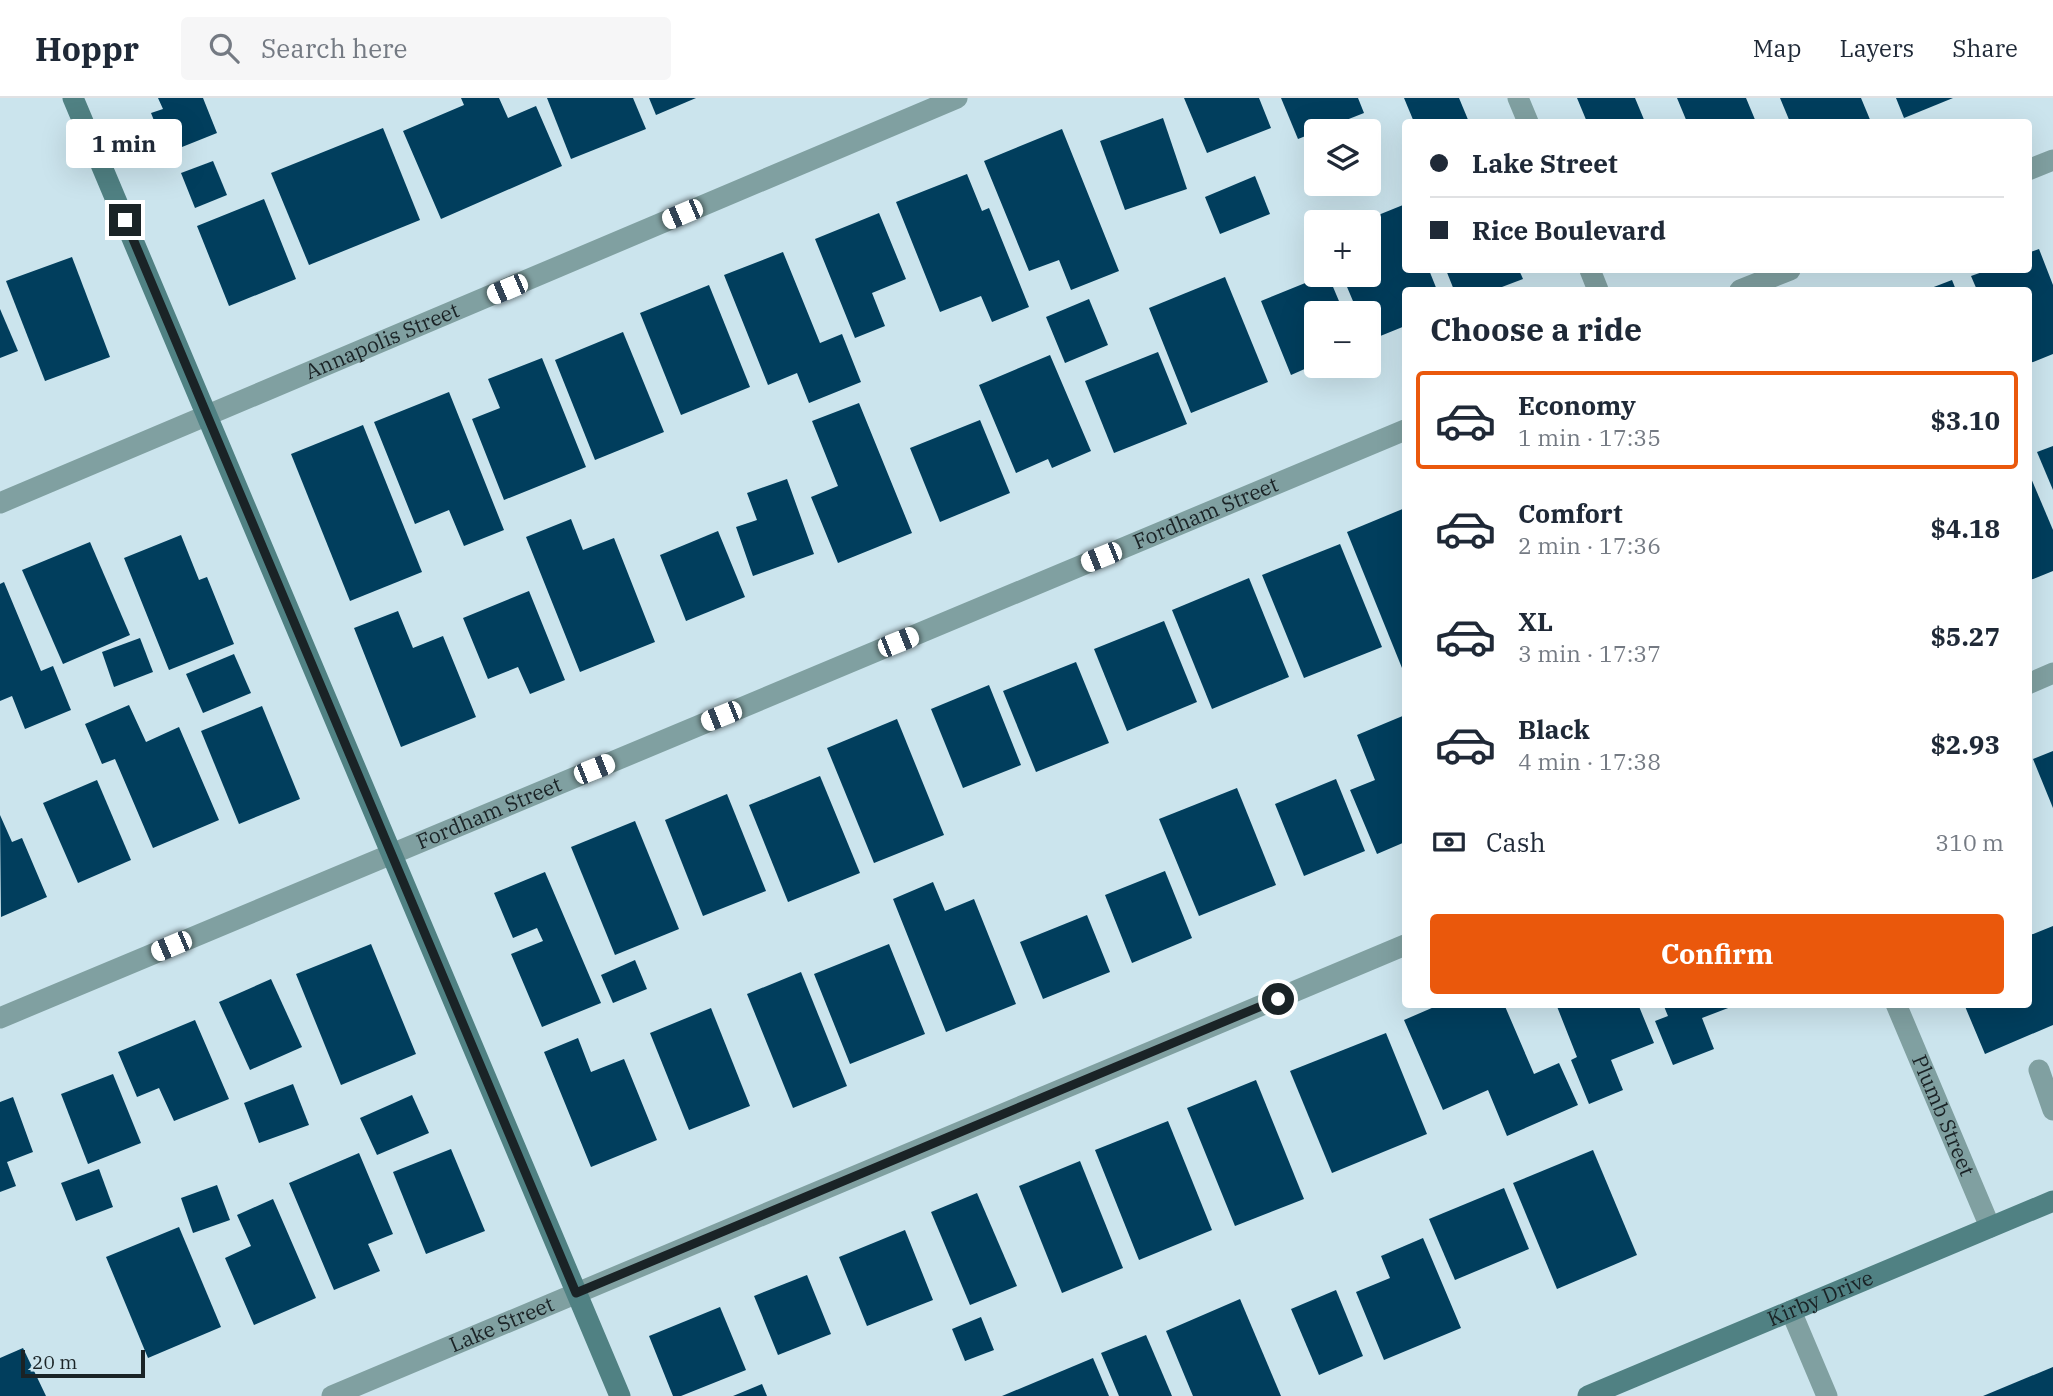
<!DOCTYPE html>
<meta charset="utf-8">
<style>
body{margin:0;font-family:"IBM Plex Serif",serif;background:#f6f6f7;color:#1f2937;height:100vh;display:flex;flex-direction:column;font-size:26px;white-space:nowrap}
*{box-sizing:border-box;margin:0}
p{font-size:23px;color:#747a83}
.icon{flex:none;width:38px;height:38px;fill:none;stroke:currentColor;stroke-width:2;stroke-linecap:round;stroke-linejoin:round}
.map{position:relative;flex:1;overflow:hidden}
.details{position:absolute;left:1402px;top:189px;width:630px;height:721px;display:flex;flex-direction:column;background:#fff;border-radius:7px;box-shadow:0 7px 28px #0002}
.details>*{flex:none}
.hud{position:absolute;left:1402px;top:21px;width:630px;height:154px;border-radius:7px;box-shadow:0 7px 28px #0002;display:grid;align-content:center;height:154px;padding:0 28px;background:#fff}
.controls{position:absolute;left:1304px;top:21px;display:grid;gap:14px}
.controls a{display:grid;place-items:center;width:77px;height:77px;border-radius:7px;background:#fff;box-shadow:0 7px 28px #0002;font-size:35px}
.scale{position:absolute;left:21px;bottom:18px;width:124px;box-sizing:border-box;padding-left:7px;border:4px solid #1a2326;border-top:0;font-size:19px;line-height:24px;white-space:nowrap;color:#1a2326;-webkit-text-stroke:5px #cbe4ed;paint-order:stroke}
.end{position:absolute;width:32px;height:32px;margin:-16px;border:9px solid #1a2326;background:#fff;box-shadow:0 0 0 4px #fff}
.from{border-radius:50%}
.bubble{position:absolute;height:49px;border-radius:7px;background:#fff;box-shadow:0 7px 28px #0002;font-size:23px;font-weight:700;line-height:49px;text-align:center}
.car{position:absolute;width:21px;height:42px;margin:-21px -10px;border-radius:9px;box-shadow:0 0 5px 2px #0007;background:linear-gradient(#fff 24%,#345 0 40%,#fff 0 76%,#345 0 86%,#fff 0)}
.hud b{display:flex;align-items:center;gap:24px;height:66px;font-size:26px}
.hud b+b{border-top:2px solid #e0e1e3}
.hud i{width:18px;height:18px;background:#1f2937}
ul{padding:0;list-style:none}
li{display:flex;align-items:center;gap:21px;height:98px;margin:0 14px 10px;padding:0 14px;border:4px solid transparent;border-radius:7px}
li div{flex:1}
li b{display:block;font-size:26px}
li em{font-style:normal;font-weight:700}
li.on{border-color:#ea580c}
li>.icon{width:63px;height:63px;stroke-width:1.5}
h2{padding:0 28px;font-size:32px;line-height:84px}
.pay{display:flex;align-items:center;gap:18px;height:77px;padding:0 28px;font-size:26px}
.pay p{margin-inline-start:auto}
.cta{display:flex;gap:14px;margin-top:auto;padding:14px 28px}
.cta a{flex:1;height:80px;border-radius:7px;background:#ea580c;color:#fff;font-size:28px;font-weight:700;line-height:80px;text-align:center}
header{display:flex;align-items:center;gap:42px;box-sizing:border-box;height:98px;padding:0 35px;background:#fff;border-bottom:2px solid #e0e1e3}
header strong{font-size:33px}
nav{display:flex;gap:38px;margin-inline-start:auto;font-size:24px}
.search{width:490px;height:63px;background:#f6f6f7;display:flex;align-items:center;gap:18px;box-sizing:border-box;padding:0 24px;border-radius:7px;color:#747a83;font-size:26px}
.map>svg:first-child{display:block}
</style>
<header>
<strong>Hoppr</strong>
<div class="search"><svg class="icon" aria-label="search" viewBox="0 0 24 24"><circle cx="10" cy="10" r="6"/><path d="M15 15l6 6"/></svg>Search here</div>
<nav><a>Map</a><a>Layers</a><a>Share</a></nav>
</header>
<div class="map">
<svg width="2053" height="1298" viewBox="0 0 2053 1298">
<rect width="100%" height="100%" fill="#cbe4ed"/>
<g fill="#013e5d">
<path d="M158 0H203L217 35 167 55 151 15 163 11Z"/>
<path d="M461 0H499L508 20 536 8 562 68 441 121 403 33 464 7Z"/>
<path d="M547 0H633L646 31 571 61Z"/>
<path d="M649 0H696L656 17Z"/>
<path d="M1184 0H1259L1271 30 1207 55Z"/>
<path d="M1281 0H1358L1364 15 1298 41Z"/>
<path d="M1404 0H1459L1469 24H1414Z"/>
<path d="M1577 0H1635L1645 24H1587Z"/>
<path d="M1677 0H1746L1756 24H1687Z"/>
<path d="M1780 0H1861L1871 24H1790Z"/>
<path d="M1896 0H1953L1904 20Z"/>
<path d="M1163 20 1187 91 1125 112 1100 43Z"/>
<path d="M383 30 420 122 309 167 271 75Z"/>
<path d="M1062 31 1119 173 1071 192 1059 162 1029 173 984 63Z"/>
<path d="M1316 47V70H1315L1309 49Z"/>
<path d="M213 63 227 97 195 110 181 75Z"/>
<path d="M967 76 982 113 989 110 1029 209 992 224 981 198 940 214 896 104Z"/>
<path d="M1255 78 1270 116 1220 136 1205 99Z"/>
<path d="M264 101 296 181 229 208 197 128Z"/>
<path d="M1403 107 1405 113V172H1429L1437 192H1405V228L1368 243V215H1358L1342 177H1368V124H1361Z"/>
<path d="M879 115 906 181 872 195 885 228 855 240 815 141Z"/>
<path d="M2039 151 2053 187V256L2028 266V192H1977L1971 178 1988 172H2028V155Z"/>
<path d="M783 154 820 245 842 236 861 284 809 305 797 275 768 287 724 177Z"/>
<path d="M72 159 110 259 45 283 6 183Z"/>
<path d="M1446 172H1519L1523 181 1494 192H1454Z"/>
<path d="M1325 177H1328L1344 215H1316V266L1291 277 1261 203Z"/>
<path d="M1225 179 1268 284 1191 315 1149 210Z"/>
<path d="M1952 182 1956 192H1926Z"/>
<path d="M709 187 750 289 681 317 640 215Z"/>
<path d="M1089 201 1108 247 1065 265 1046 219Z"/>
<path d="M0 211 18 253 0 260Z"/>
<path d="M623 234 664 334 595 362 555 262Z"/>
<path d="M1158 254 1187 326 1114 355 1085 283Z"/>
<path d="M1050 257 1091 353 1052 370 1048 361 1016 375 979 287Z"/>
<path d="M542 260 586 369 504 402 472 321 500 310 488 281Z"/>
<path d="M449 294 504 432 464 448 449 412 415 426 374 324Z"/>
<path d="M859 305 912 435 838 465 811 399 838 388 812 323Z"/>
<path d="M980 322 1010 395 940 424 910 350Z"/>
<path d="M363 327 422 474 350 503 291 356Z"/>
<path d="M2053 348V392L2037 354Z"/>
<path d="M2028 373 2053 432V473L2028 483Z"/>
<path d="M787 381 814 456 753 478 736 429 757 422 747 395Z"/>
<path d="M1405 410V569L1402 570 1347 434Z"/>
<path d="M571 421 583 452 614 440 655 544 580 574 526 439Z"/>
<path d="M718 433 745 499 686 523 660 457Z"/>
<path d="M181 437 199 482 207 479 234 546 169 572 124 460Z"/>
<path d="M90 444 130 537 63 566 22 472Z"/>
<path d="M1340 446 1382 549 1304 580 1262 477Z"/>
<path d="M1249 480 1289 579 1212 611 1172 512Z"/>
<path d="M4 484 41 573 53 568 71 612 25 631 12 598 0 603V486Z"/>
<path d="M529 493 565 582 530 596 518 569 488 581 463 520Z"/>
<path d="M398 513 413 550 443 538 476 619 401 649 354 530Z"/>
<path d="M1164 523 1197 604 1127 633 1094 551Z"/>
<path d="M140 540 153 574 114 589 102 554Z"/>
<path d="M234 556 251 595 203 615 186 576Z"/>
<path d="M1076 564 1109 645 1036 674 1003 593Z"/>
<path d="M989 587 1021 667 963 690 931 611Z"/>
<path d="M129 607 146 644 179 629 219 722 153 750 115 661 102 666 85 626Z"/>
<path d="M262 608 300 701 239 726 201 633Z"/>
<path d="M1405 617V744L1377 756 1350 692 1375 682 1357 637Z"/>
<path d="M897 621 944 737 874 765 827 650Z"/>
<path d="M2053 653V710L2033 661Z"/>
<path d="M820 678 860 775 788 804 749 707Z"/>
<path d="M1336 681 1365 753 1304 778 1275 706Z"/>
<path d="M97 682 131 762 78 785 43 705Z"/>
<path d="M1237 690 1276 787 1199 818 1159 721Z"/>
<path d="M727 696 766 793 703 818 665 722Z"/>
<path d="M0 717 12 744 22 740 47 799 1 819Z"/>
<path d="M635 723 679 831 615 857 571 749Z"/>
<path d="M1165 773 1192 840 1132 865 1105 797Z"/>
<path d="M545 774 601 905 542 929 511 856 543 843 537 830 513 840 494 795Z"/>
<path d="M933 784 945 813 974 801 1016 906 946 934 893 801Z"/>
<path d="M1087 817 1110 874 1043 901 1020 844Z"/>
<path d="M2053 828V927L1985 956 1964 906H2028V838Z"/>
<path d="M371 846 416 956 341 987 296 876Z"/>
<path d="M889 846 925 936 850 966 814 876Z"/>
<path d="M635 862 647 891 613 905 601 877Z"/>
<path d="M801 874 847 988 793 1010 747 896Z"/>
<path d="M271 881 302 949 250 972 219 904Z"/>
<path d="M1441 906H1504L1534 976 1559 965 1578 1007 1507 1038 1488 992 1443 1012 1404 922Z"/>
<path d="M1556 906H1638L1654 945 1611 962 1623 992 1589 1006 1571 962 1577 959Z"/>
<path d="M1663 906H1735L1736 907 1702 920 1714 951 1673 967 1655 923 1668 918Z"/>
<path d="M711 910 750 1008 689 1032 650 935Z"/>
<path d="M195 922 229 1001 174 1023 159 990 137 999 118 954Z"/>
<path d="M1386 935 1427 1036 1332 1075 1290 973Z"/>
<path d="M578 940 591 974 624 961 657 1042 591 1069 544 954Z"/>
<path d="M113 976 141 1045 88 1066 61 996Z"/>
<path d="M1256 982 1304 1101 1235 1128 1187 1010Z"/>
<path d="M293 986 309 1027 259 1045 244 1005Z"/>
<path d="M412 997 429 1035 377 1057 360 1020Z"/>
<path d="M13 999 33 1054 7 1064 16 1088 0 1094V1004Z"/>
<path d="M1168 1023 1212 1132 1139 1162 1095 1052Z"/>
<path d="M451 1051 485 1133 426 1156 393 1074Z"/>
<path d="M1593 1052 1637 1157 1557 1191 1513 1085Z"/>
<path d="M359 1055 393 1136 368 1146 380 1173 334 1192 289 1085Z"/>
<path d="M1080 1063 1123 1170 1062 1195 1019 1088Z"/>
<path d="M99 1071 113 1109 76 1123 61 1085Z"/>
<path d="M217 1087 230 1122 193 1135 181 1100Z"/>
<path d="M1504 1090 1529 1151 1455 1182 1429 1121Z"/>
<path d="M977 1095 1017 1188 970 1207 931 1114Z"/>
<path d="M273 1101 316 1200 254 1227 225 1160 251 1148 237 1117Z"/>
<path d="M179 1129 221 1229 148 1260 106 1159Z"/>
<path d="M905 1132 933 1202 867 1228 839 1159Z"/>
<path d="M1423 1140 1461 1230 1384 1262 1356 1194 1390 1180 1381 1158Z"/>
<path d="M807 1177 831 1236 778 1257 754 1198Z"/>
<path d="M1336 1192 1363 1258 1319 1277 1291 1211Z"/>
<path d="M1240 1201 1281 1298H1193L1166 1233Z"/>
<path d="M720 1209 746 1272 681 1298H673L649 1238Z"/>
<path d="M981 1219 994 1252 965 1263 952 1231Z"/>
<path d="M1146 1237 1172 1298H1119L1101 1255Z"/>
<path d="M23 1250 46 1298H0V1260Z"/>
<path d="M1093 1260 1109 1298H1002Z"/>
<path d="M2053 1269V1298H1983Z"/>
<path d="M762 1286 767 1298H733Z"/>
</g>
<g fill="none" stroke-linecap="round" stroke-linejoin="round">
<path stroke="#80a0a1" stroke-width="21" d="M2039 972 2053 1012"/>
<g stroke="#80a0a1" stroke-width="21">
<path d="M1518 0 1528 24"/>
<path d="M2028 72 2053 62"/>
<path d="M1590 172 1598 192"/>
<path d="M1740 192 1790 172"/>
<path id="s1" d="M0 405 957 0"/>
<path d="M2028 586 2053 575"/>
<path id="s2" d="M1896 906 1990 1129"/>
<path id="s3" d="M0 920 1405 332"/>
<path d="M1791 1213 1827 1298"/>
<path id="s4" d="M332 1298 1405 847"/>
</g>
<g stroke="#508183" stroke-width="21">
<path d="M73 0 620 1298"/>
<path id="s5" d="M1588 1298 2053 1103"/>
</g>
</g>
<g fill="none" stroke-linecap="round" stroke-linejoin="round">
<path stroke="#1a2326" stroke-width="9" d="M125 122 576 1195 1278 901"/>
</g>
<g text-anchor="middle" stroke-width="7" stroke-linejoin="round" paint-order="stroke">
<g font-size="21" fill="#1a2326" stroke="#cbe4ed">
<text dy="7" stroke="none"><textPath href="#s1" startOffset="415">Annapolis Street</textPath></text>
<text dy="7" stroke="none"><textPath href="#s3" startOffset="1307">Fordham Street</textPath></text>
<text dy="7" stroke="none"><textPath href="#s3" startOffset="530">Fordham Street</textPath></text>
<text dy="7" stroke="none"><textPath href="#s2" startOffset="121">Plumb Street</textPath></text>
<text dy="7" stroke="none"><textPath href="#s5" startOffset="252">Kirby Drive</textPath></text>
<text dy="7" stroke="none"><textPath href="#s4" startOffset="184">Lake Street</textPath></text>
</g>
</g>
</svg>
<div class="controls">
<a><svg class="icon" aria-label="layers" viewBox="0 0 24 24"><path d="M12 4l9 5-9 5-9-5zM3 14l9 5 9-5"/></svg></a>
<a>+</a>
<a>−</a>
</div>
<div class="scale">20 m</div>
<i class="end from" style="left:1278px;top:901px"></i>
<i class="end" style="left:125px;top:122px"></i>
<div class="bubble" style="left:66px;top:21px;width:116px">1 min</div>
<i class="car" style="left:682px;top:116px;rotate:247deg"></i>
<i class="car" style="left:507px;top:191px;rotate:247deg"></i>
<i class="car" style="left:1101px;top:459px;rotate:248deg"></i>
<i class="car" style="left:898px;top:544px;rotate:68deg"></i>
<i class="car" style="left:721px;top:618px;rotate:248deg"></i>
<i class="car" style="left:594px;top:671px;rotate:68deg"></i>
<i class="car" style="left:171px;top:848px;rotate:247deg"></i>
<div class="hud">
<b><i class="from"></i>Lake Street</b>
<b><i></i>Rice Boulevard</b>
</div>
<section class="details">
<h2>Choose a ride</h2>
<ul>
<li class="on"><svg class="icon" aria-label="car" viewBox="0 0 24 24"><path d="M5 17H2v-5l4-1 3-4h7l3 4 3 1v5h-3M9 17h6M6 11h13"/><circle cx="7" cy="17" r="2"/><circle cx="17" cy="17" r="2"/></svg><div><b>Economy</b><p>1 min · 17:35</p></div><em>$3.10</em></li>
<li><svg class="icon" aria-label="car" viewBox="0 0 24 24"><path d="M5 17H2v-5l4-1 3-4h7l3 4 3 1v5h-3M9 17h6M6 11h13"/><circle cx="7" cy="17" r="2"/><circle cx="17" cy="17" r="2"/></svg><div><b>Comfort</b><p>2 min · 17:36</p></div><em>$4.18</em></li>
<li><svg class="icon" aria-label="car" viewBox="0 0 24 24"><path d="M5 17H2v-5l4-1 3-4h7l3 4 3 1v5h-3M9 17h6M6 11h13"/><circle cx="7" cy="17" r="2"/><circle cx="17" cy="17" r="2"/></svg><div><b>XL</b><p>3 min · 17:37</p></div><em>$5.27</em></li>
<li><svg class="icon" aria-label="car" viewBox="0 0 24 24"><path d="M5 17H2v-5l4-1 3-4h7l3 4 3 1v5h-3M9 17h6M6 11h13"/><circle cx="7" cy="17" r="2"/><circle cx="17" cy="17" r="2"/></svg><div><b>Black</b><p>4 min · 17:38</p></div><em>$2.93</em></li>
</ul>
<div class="pay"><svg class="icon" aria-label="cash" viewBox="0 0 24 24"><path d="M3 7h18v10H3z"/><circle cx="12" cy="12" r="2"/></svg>Cash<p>310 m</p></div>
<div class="cta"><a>Confirm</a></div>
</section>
</div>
